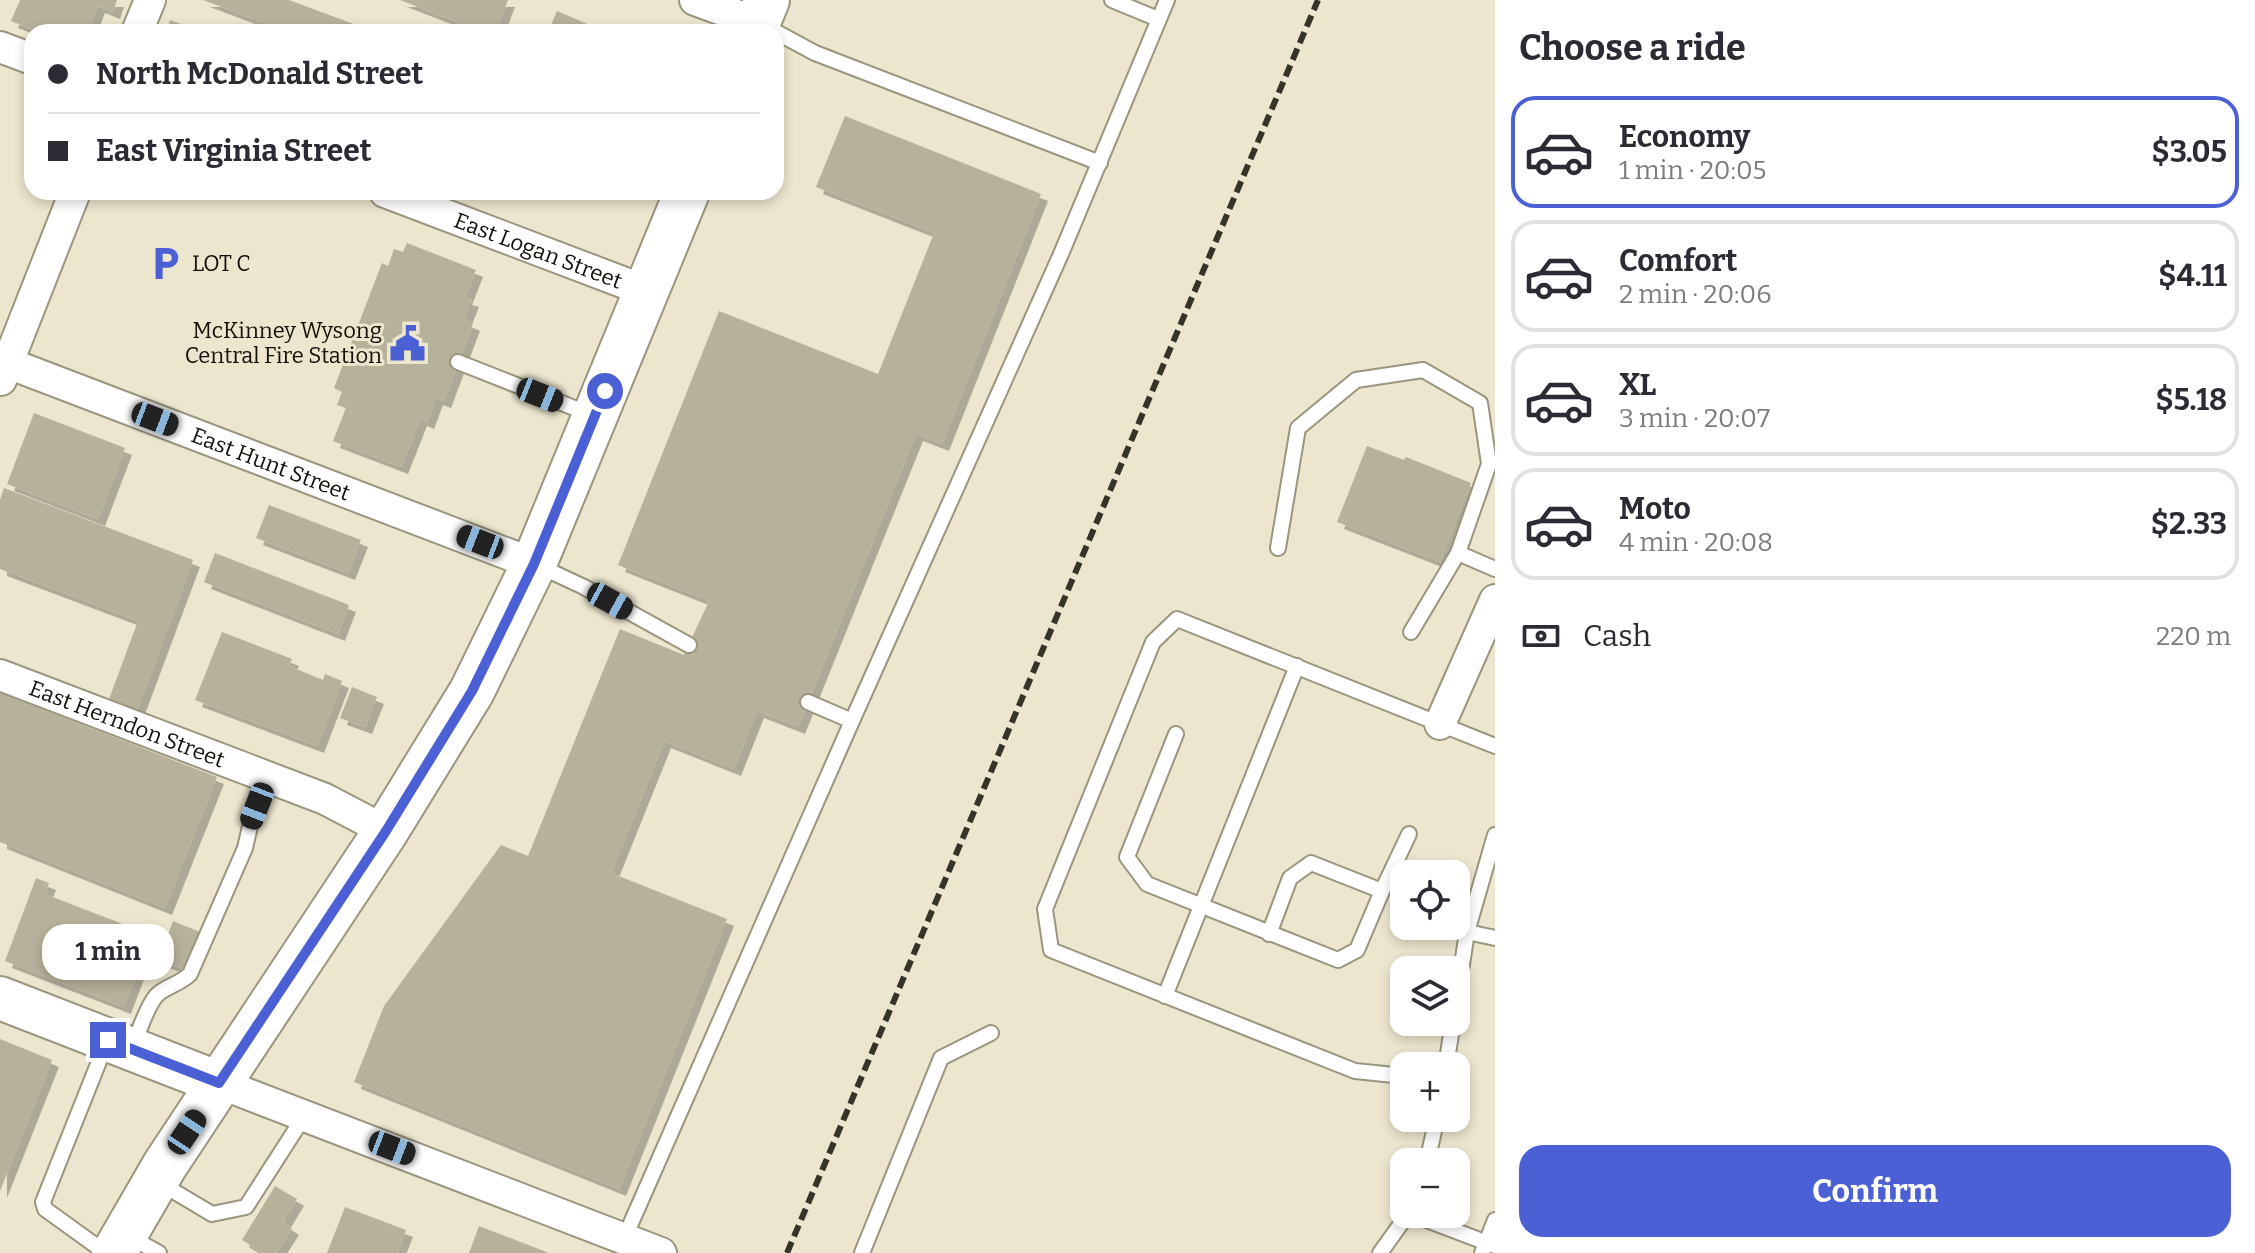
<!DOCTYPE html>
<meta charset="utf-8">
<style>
body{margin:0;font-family:Bitter,serif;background:#f7f7f7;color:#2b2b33;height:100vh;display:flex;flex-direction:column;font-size:30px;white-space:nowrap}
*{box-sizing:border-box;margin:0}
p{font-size:26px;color:#7c7c81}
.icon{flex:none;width:44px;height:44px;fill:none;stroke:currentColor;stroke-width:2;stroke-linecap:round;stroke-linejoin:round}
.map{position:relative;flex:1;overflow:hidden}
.sheet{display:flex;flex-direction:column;background:#fff;width:760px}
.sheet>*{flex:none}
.banner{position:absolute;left:24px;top:24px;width:760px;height:176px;border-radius:24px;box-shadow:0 4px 12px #0003;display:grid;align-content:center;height:176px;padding:0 24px;background:#fff}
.controls{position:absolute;left:1390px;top:860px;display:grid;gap:16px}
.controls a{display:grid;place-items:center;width:80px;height:80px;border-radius:16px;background:#fff;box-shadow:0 4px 12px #0003;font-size:40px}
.end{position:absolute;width:36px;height:36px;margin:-18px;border:10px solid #4b60d5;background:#fff;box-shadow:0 0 0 4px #fff}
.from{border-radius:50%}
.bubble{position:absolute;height:56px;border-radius:24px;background:#fff;box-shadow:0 4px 12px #0003;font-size:26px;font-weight:700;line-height:56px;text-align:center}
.car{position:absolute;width:24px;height:48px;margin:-24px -12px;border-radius:10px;box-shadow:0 0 6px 2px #0007;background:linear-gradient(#222 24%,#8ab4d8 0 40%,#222 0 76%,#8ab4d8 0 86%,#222 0)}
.banner b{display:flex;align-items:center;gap:28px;height:76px;font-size:30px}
.banner b+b{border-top:2px solid #e1e1e2}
.banner i{width:20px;height:20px;background:#2b2b33}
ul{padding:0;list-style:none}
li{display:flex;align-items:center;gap:24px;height:112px;margin:0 16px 12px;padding:0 8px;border:4px solid #e1e1e2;border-radius:24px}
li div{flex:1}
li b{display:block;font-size:30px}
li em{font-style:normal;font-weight:700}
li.selected{border-color:#4b60d5}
li>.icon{width:72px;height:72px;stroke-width:1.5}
h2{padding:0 24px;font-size:36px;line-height:96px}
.pay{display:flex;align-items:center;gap:20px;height:88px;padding:0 24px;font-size:30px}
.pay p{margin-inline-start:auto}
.cta{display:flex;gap:16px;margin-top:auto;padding:16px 24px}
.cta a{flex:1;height:92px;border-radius:24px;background:#4b60d5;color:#fff;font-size:32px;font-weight:700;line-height:92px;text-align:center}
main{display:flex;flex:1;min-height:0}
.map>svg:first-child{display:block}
</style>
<main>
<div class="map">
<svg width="1495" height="1253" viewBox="0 0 1495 1253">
<defs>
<filter id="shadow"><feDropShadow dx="7" dy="7" stdDeviation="0" flood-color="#0004"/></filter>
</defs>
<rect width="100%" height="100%" fill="#ece6ce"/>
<g fill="#b6b19a" filter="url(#shadow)">
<path d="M20 0H117L113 12 98 6 88 32H39L11 21Z"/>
<path d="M203 0H289L375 32H288Z"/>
<path d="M400 0H508L496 32H483Z"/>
<path d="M557 11 606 32H548Z"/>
<path d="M170 20 203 32H166Z"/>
<path d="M845 116 1041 194 942 444 916 434 798 727 757 711 734 769 664 741 611 873 727 919 619 1189 354 1082 384 1006 501 845 528 856 620 629 684 655 709 601 618 565 719 311 878 374 934 233 816 187Z"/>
<path d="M407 243 476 270 465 298 472 300 464 320 473 324 444 401 436 398 427 422 420 419 401 467 333 441 346 408 337 405 342 392 334 388 382 263 388 266 394 249 403 252Z"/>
<path d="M34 413 125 448 98 519 7 484Z"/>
<path d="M1367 446 1404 460 1406 457 1471 483 1440 562 1337 522Z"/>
<path d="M4 488 193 560 137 710 109 699 138 621 0 569V500Z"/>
<path d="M269 505 361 540 348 573 256 538Z"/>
<path d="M215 553 349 605 338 634 204 582Z"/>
<path d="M222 632 292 659 289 666 323 680 325 674 342 681 317 746 195 700Z"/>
<path d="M352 687 377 697 365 727 340 718Z"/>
<path d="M0 693 217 777 165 908 0 842Z"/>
<path d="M36 878 49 883 45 894 151 935 124 1007 5 961Z"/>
<path d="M173 921 200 932 186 970 159 960Z"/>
<path d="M0 1039 52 1060 0 1191Z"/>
<path d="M275 1186 297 1199 283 1222 292 1228 276 1253H263L242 1240Z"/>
<path d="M345 1207 406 1230 397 1253H327Z"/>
<path d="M479 1226 549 1253H469Z"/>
</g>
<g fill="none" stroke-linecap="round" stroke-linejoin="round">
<defs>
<g id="lane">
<path d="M1112 0 1158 19"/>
<path d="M776 32 815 53 1100 163"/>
<path d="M458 362 592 415"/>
<path d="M1278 548 1298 428 1356 380 1423 370 1480 403 1489 464 1458 553 1495 569"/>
<path d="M537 565 584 587 689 645"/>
<path d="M1411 632 1458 553"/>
<path d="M808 702 852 721"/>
<path d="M1176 734 1127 857 1147 884 1338 960 1357 950 1382 891 1311 863 1290 878 1269 934"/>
<path d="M1382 891 1409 834"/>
<path d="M1467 932 1495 938"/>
<path d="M1165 996 1297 666"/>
<path d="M1456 1004 1467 932 1495 835"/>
<path d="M133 1045C140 1030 146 1008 156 996 165 986 179 985 190 974L245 848 251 822 270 778"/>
<path d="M1446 1066 1453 1022"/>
<path d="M1404 1076 1355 1071 1051 950 1045 909 1153 642 1177 619 1495 746"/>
<path d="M1427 1162 1437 1118"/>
<path d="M160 1183 212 1214 246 1207 305 1115"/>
<path d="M1411 1214 1495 1246"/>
<path d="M128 1236 159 1253"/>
<path d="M624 1239 852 721 1061 254 1167 0"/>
<path d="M106 1253 45 1209 43 1202 106 1044"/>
<path d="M862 1253 941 1058 991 1033"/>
<path d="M1380 1253 1408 1214"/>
<path d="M1482 1253 1495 1220"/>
</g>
<g id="street">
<path d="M695 0 758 23"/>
<path d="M137 32 150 0"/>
<path d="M0 47 32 59"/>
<path id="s1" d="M385 192 646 291"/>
<path id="s2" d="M0 360 534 564"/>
<path d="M1 380 75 192"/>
<path id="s3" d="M0 675 325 799 386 831"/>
<path d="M1440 724 1495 600"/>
<path d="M219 1083 661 1253"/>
</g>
<path id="secondary" d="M0 998 219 1083"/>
<g id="primary">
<path d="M754 32 767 0"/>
<path d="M114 1253 165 1165 386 831 472 691 534 564 687 192"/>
</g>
</defs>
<use href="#lane" stroke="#9a957f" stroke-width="18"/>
<use href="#street" stroke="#9a957f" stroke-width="34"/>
<use href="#secondary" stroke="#9a957f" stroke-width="46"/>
<use href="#primary" stroke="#9a957f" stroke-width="48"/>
<use href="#lane" stroke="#fff" stroke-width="14"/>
<use href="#street" stroke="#fff" stroke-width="30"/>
<use href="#secondary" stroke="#fff" stroke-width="42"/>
<use href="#primary" stroke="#fff" stroke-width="44"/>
<path stroke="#363328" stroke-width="6" stroke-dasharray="12 6" stroke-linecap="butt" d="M787 1253 1318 0"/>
</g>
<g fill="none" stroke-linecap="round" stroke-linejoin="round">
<path stroke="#4b60d5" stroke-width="10" d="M108 1040 219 1083 386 831 472 691 534 564 605 391"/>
</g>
<defs>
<symbol id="parking-bare" viewBox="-9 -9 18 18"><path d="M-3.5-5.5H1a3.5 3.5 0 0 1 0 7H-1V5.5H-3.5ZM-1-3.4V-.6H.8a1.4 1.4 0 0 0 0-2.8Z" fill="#4b60d5" stroke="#ece6ce" stroke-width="2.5" paint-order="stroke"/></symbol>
<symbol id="civic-bare" viewBox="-9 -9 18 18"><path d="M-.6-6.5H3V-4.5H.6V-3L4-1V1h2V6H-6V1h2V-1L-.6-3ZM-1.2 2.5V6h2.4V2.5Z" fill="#4b60d5" stroke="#ece6ce" stroke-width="2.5" paint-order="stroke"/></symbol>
</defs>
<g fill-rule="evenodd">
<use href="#parking-bare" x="140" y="238" width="51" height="51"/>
<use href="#civic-bare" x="382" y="318" width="51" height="51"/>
</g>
<g text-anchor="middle" stroke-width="6" stroke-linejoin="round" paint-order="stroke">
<g font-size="22" fill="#110f07" stroke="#ece6ce">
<text dy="8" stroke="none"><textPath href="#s1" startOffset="164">East Logan Street</textPath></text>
<text dy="8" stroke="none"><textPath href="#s2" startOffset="290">East Hunt Street</textPath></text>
<text dy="8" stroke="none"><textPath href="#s3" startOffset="136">East Herndon Street</textPath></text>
</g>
<g font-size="22" fill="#110f07" stroke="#ece6ce" text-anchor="start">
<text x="192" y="271">LOT C</text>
<text x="382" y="338" text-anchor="end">McKinney Wysong<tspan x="382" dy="25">Central Fire Station</tspan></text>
</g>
</g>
</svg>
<div class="controls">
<a><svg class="icon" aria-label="locate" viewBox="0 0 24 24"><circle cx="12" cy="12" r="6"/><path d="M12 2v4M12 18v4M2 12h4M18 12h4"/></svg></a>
<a><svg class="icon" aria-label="layers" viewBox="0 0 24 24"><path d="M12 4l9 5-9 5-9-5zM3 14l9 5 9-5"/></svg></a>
<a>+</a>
<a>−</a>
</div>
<i class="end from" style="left:605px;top:391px"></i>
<i class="end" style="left:108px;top:1040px"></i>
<div class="bubble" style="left:42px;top:924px;width:132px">1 min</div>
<i class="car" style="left:540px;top:395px;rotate:112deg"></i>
<i class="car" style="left:155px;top:419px;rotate:111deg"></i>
<i class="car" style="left:480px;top:542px;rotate:291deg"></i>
<i class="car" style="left:610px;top:601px;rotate:119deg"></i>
<i class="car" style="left:257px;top:806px;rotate:201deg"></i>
<i class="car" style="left:187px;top:1132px;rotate:34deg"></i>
<i class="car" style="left:392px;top:1148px;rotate:111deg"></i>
<div class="banner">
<b><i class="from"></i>North McDonald Street</b>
<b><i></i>East Virginia Street</b>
</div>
</div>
<section class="sheet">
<h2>Choose a ride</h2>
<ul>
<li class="selected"><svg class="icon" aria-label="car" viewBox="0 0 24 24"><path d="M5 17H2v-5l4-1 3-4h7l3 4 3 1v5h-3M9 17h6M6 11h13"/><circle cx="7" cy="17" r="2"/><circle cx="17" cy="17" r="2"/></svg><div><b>Economy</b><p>1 min · 20:05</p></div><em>$3.05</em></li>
<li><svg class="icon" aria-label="car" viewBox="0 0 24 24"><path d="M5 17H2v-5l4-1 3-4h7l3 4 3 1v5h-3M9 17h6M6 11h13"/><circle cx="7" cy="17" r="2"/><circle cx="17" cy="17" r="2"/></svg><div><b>Comfort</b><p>2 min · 20:06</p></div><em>$4.11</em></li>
<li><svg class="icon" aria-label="car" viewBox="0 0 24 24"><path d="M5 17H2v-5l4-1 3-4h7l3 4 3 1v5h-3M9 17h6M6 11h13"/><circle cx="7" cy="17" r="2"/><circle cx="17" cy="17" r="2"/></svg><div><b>XL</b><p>3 min · 20:07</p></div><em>$5.18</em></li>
<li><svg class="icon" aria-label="car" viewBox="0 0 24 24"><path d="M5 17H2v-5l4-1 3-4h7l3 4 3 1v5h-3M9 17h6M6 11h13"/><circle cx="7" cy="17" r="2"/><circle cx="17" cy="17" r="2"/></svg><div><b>Moto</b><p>4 min · 20:08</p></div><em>$2.33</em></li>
</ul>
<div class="pay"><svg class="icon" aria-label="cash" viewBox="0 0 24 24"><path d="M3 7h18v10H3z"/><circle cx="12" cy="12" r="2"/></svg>Cash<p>220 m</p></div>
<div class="cta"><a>Confirm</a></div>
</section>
</main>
